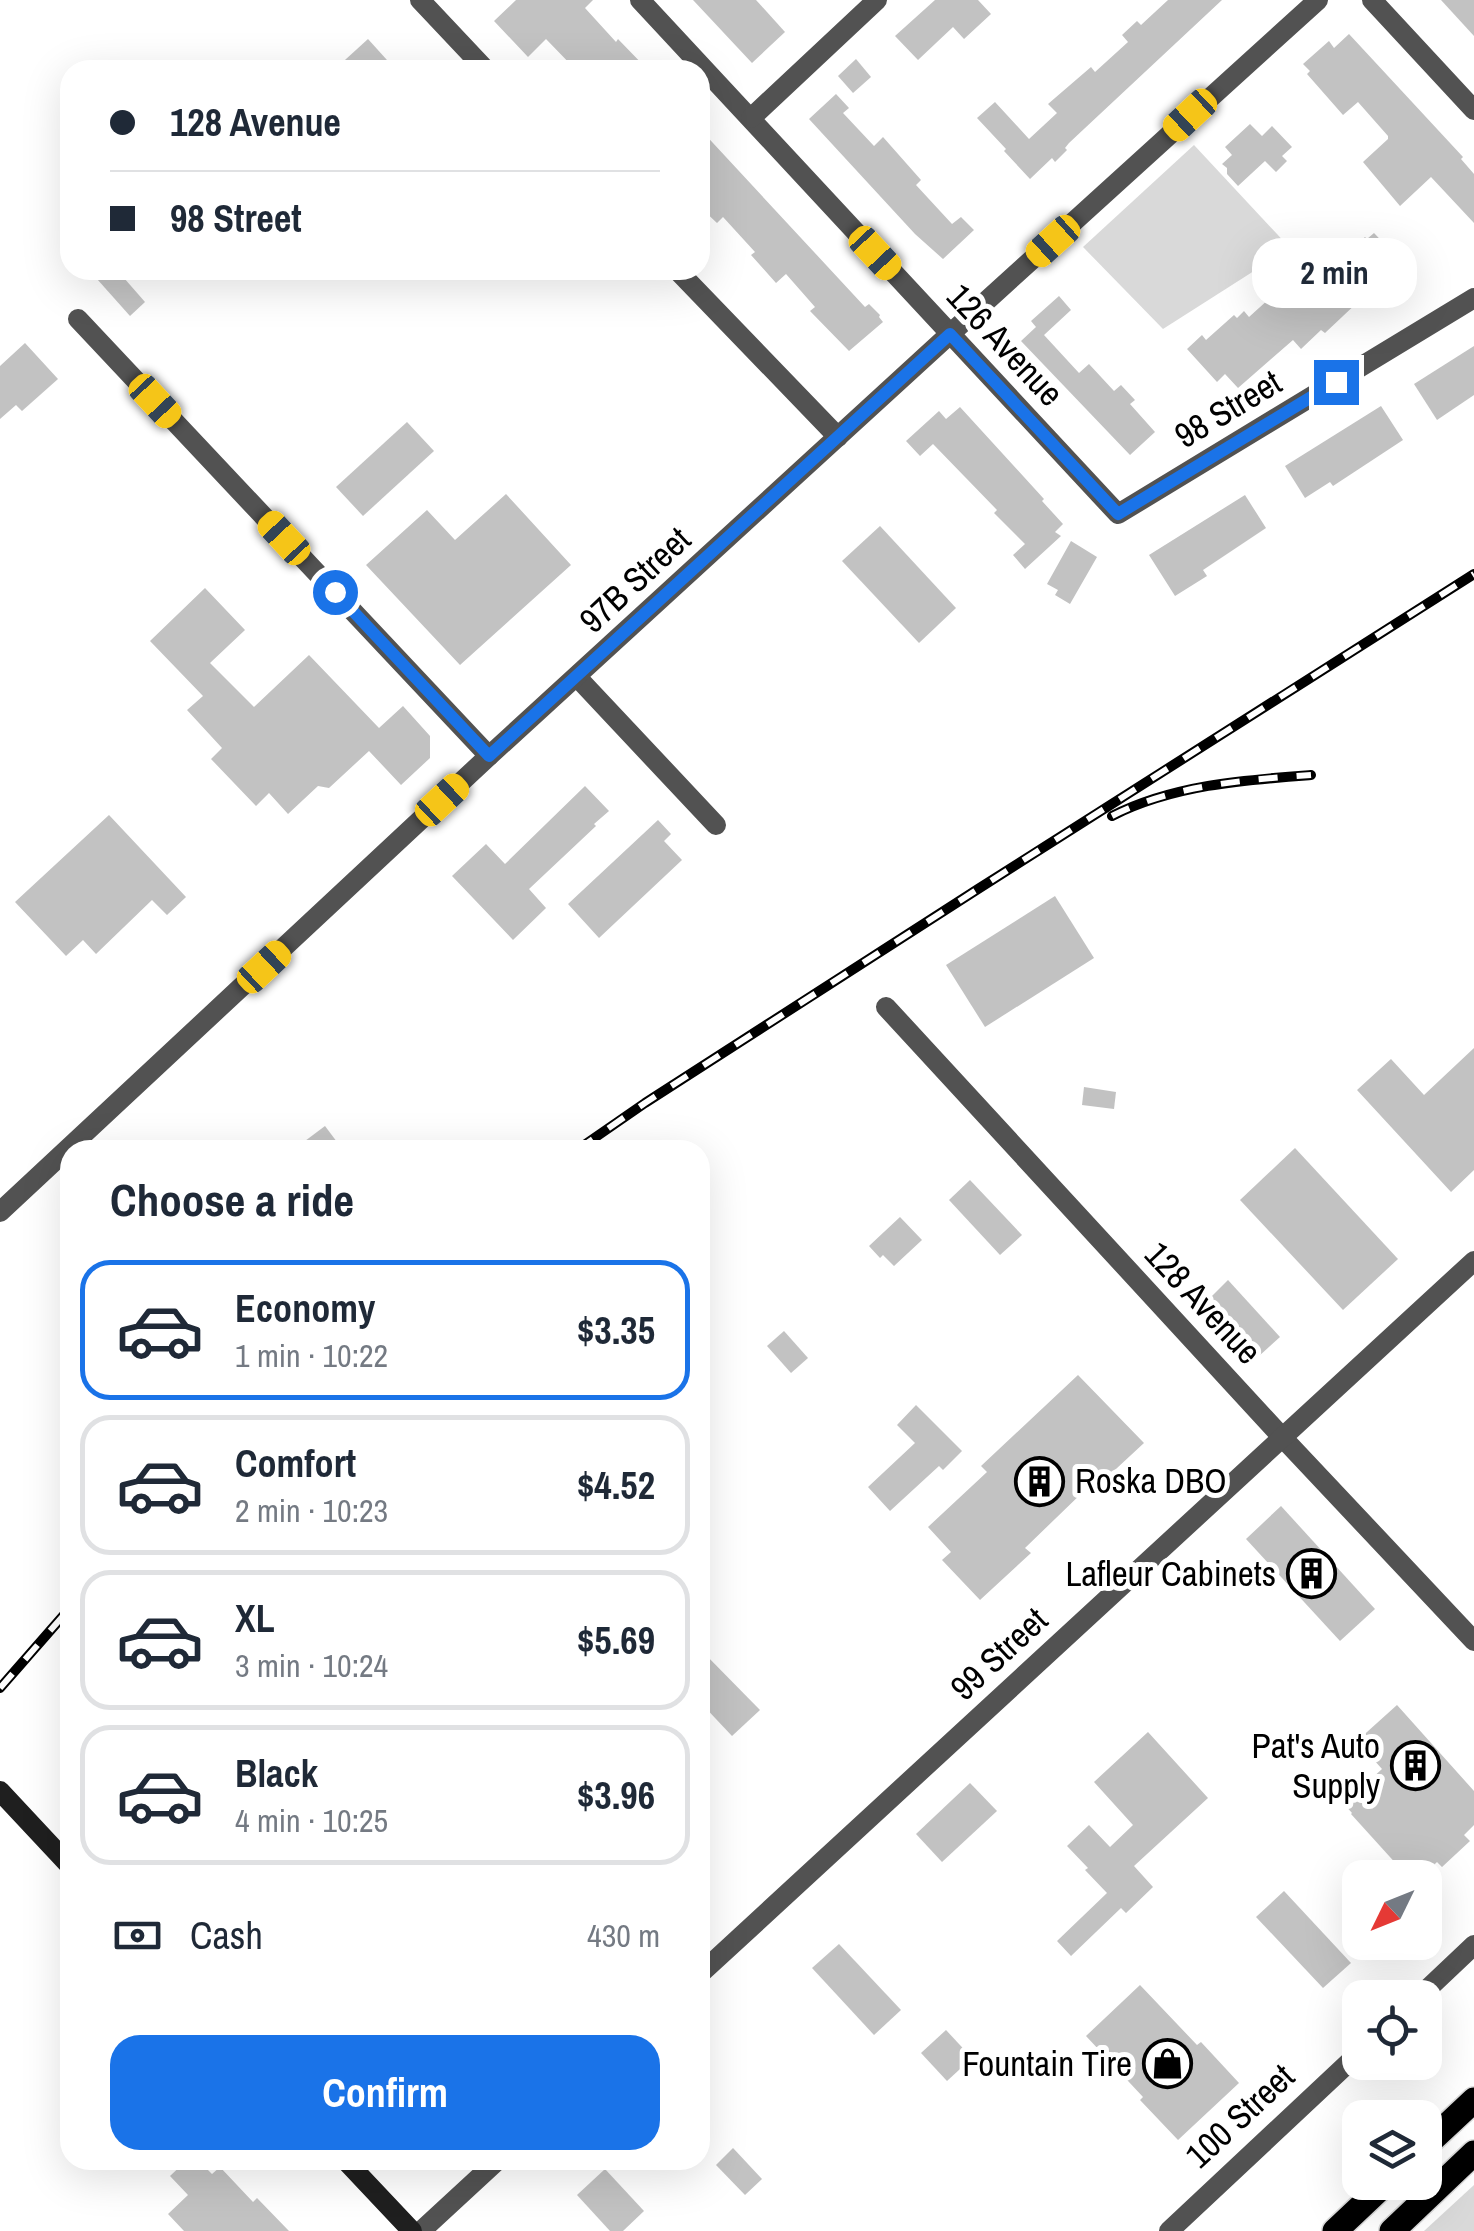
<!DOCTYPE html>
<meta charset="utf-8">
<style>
body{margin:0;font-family:"Archivo Narrow",sans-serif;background:#f6f6f7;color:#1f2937;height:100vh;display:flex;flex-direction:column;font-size:38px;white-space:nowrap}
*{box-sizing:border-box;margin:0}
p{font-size:32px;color:#747a83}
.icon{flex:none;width:55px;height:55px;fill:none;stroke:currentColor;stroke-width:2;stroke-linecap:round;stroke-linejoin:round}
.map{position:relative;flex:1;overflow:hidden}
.drawer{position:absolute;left:60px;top:1140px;width:650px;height:1030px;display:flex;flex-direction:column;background:#fff;border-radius:30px;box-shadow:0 10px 40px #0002}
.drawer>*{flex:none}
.banner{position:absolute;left:60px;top:60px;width:650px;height:220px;border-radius:30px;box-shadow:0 10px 40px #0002;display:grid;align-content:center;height:220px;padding:0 50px;background:#fff}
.needle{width:65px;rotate:227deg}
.tools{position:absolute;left:1342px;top:1860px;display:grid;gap:20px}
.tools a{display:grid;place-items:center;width:100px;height:100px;border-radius:20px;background:#fff;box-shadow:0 10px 40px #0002;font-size:50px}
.end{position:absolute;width:45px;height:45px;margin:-22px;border:12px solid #1a73e8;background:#fff;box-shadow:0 0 0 5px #fff}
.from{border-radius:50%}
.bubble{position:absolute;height:70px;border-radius:30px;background:#fff;box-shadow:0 10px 40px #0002;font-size:32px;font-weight:800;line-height:70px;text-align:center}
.car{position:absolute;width:30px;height:60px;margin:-30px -15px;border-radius:12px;box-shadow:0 0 8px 2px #0007;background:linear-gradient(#f5c518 24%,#345 0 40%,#f5c518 0 76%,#345 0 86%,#f5c518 0)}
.banner b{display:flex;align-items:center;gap:35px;height:95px;font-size:38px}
.banner b+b{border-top:2px solid #e0e1e3}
.banner i{width:25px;height:25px;background:#1f2937}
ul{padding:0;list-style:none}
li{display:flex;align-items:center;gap:30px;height:140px;margin:0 20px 15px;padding:0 30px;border:5px solid #e0e1e3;border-radius:30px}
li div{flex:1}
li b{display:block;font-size:38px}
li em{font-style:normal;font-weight:800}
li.selected{border-color:#1a73e8}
li>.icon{width:90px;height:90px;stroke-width:1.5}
h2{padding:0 50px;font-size:45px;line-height:120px}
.pay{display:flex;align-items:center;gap:25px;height:110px;padding:0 50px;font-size:38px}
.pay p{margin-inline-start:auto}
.cta{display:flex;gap:20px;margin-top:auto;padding:20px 50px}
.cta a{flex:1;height:115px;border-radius:30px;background:#1a73e8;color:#fff;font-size:40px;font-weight:800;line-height:115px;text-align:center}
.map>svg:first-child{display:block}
</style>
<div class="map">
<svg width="1474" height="2231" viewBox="0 0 1474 2231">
<rect width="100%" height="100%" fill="#fff"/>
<g fill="#d9d9d9">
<path d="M1194 145 1290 248 1163 329 1083 247Z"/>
<path d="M1474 2185V2231H1424Z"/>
</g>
<g fill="#c2c2c2">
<path d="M516 0H593L585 8 616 42 618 39 648 70H576L546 39 528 57 494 21Z"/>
<path d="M693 0H756L785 32 752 63Z"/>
<path d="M935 0H978L991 14 964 39 953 27 918 60 895 36Z"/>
<path d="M1168 0H1222L1069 143 1065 148 1067 150 1055 162 1052 158 1030 179 1004 151 1006 149 977 118 995 102 1029 139 1057 113 1048 104 1091 67 1095 72 1128 42 1122 35 1137 21 1141 25Z"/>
<path d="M1441 0H1474V36Z"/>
<path d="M1349 34 1463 157 1461 159 1474 174V223L1431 177 1400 206 1363 162 1388 139V136L1358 102 1343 115 1307 74 1310 71 1303 64 1329 41 1334 48Z"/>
<path d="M368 39 396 70H334Z"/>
<path d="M856 59 871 77 853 93 838 76Z"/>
<path d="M836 94 849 108 843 113 874 146 883 137 921 180 916 185 952 224 961 217 974 230 943 259 915 234 809 119Z"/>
<path d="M1250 124 1262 136 1272 126 1292 147 1282 156 1287 161 1276 172 1265 161 1238 186 1227 174V168L1222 164 1232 155 1225 147Z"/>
<path d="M700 129 865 307 869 304 880 315 879 317 883 322 849 351 810 311 815 307 786 274 776 283 751 255 755 252 723 217 717 223 701 208 710 199 700 188Z"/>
<path d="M1374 233 1398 258 1391 263 1405 278 1391 290 1388 287 1366 307 1360 300 1325 333 1321 330 1301 349 1293 340 1238 388 1225 374 1217 382 1187 349 1202 335 1206 340 1234 315 1237 318 1244 311 1249 317 1270 298 1277 306 1330 254 1337 262 1365 237 1367 239Z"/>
<path d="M89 270H117L145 302 130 316Z"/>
<path d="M1059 296 1071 310 1044 335 1079 373 1089 364 1114 391 1121 385 1135 400 1130 404 1155 432 1130 455 1021 341 1036 327 1031 321Z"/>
<path d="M25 343 58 379 22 411 16 405 0 419V366Z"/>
<path d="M1474 346V395L1437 420 1414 384Z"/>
<path d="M1381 406 1403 440 1333 486 1330 482 1305 498 1285 466Z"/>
<path d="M960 407 1044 499 1042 501 1063 524 1055 532 1061 536 1025 569 1013 555 1025 544 994 513 997 510 933 444 920 456 906 441 939 411 946 419Z"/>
<path d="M407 422 434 451 363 516 336 487Z"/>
<path d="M506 494 571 565 460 665 366 565 427 510 455 540Z"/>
<path d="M1245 495 1266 528 1203 570 1207 576 1175 596 1149 555Z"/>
<path d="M880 526 956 608 919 643 842 561Z"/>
<path d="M1071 541 1097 557 1070 604 1055 595 1058 590 1047 584Z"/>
<path d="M205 588 245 630 210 663 254 707 309 655 379 728 403 706 430 736V758L401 785 369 751 329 788 318 786 288 814 269 793 256 806 211 759 222 748 187 710 203 696 150 641Z"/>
<path d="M585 786 609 811 594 824 596 826 529 889 546 908 513 940 452 876 486 844 505 864Z"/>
<path d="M109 815 186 897 167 915 152 900 96 954 83 940 66 956 15 902Z"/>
<path d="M658 820 671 834 664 841 682 860 599 938 568 904Z"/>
<path d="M1055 896 1094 958 985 1027 946 965Z"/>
<path d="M1474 1048V1170L1451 1192 1357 1090 1391 1059 1424 1095Z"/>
<path d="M1084 1087 1116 1092 1114 1109 1082 1105Z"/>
<path d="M325 1126 343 1150H293Z"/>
<path d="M1295 1148 1398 1259 1343 1310 1240 1200Z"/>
<path d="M970 1180 1022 1235 1000 1255 949 1200Z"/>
<path d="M900 1217 922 1240 894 1266 883 1255 880 1258 869 1246Z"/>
<path d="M1228 1280 1280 1337 1259 1356 1208 1300Z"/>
<path d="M784 1331 808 1358 791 1373 767 1346Z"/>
<path d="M1078 1375 1144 1443 1089 1494 1085 1490 1025 1548 1031 1553 980 1600 942 1560 951 1552 928 1527 987 1472 981 1466Z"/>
<path d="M916 1405 962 1451 943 1470 939 1466 890 1511 868 1487 915 1443 897 1425Z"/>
<path d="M1281 1506 1375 1609 1340 1641 1246 1539Z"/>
<path d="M700 1649 760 1710 732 1736 700 1702Z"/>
<path d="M1397 1705 1474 1791V1825L1464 1835 1470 1841 1442 1867 1437 1862 1420 1878H1409L1351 1814 1352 1813 1344 1804 1382 1769 1357 1741Z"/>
<path d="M1148 1732 1208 1798 1134 1866 1153 1887 1126 1913 1121 1908 1071 1956 1057 1941 1107 1893 1085 1870 1088 1868 1067 1846 1089 1825 1110 1847 1133 1825 1094 1782Z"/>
<path d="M970 1783 997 1811 942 1862 916 1834Z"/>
<path d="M1284 1891 1351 1963 1323 1988 1256 1917Z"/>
<path d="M839 1944 901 2010 874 2035 812 1968Z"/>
<path d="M1140 1985 1197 2045 1201 2042 1239 2083 1178 2140 1140 2100 1143 2097 1086 2036Z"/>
<path d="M946 2030 972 2058 947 2081 921 2053Z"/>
<path d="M733 2148 762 2179 745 2195 716 2165Z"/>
<path d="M187 2160H198L212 2174 220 2167 253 2202 257 2198 289 2231H184L168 2214 188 2195 170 2176Z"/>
<path d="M605 2169 644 2211 623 2231H610L577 2195Z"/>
</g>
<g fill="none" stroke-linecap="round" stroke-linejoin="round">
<defs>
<g id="primary">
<path d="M1425 2146 1474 2100"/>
<path d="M1335 2231 1387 2182"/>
<path d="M1392 2231 1474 2153"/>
</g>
</defs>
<use href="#primary" stroke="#dbdbdb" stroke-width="28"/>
<g stroke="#525252" stroke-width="20">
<path d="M420 0 486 70"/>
<path d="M640 0 1118 514 1474 298"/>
<path d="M1372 0 1474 110"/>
<path d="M751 118 877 0"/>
<path d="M677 270 838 437"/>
<path d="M78 319 489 756"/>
<path d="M577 677 716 825"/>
<path d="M886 1007 1282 1437 1474 1641"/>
<path d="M700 1974 1474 1261"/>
<path d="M1418 1998 1474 1945"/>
<path d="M421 2231 498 2160"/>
<path d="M1169 2231 1360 2052"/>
</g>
<path stroke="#525252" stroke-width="20" d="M0 1212 489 756 950 334 1318 0"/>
<g stroke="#1f1f1f" stroke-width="20">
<path d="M0 1791 70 1866"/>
<path d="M345 2160 412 2231"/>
</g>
<use href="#primary" stroke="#000" stroke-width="25"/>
<defs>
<g id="rail">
<path d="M1112 816C1173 785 1244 780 1311 775"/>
<path d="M577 1150 645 1103 978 889 1474 574"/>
<path d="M0 1688 70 1608"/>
</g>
</defs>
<use href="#rail" stroke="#000" stroke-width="10"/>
<use href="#rail" stroke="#fff" stroke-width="6" stroke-dasharray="19" stroke-linecap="butt"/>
</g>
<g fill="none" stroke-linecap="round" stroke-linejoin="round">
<path stroke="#1a73e8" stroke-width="12" d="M335 592 489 756 950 334 1118 514 1336 382"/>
</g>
<defs>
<symbol id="building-ring" viewBox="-11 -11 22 22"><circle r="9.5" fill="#fff" stroke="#000" stroke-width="1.5"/><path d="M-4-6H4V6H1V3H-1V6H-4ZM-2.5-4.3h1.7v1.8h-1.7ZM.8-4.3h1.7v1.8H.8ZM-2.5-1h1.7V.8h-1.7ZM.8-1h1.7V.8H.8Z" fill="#000"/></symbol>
<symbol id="shop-ring" viewBox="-11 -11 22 22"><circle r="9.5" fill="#fff" stroke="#000" stroke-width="1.5"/><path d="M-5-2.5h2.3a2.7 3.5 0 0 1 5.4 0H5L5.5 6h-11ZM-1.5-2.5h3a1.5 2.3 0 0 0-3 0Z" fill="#000"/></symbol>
</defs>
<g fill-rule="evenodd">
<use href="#building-ring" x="1012" y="1454" width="55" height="55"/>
<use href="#building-ring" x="1284" y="1546" width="55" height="55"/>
<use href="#building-ring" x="1388" y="1738" width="55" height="55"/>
<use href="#shop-ring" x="1140" y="2036" width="55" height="55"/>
</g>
<g text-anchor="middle" stroke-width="10" stroke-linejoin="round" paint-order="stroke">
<g font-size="35" fill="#000" stroke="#fff">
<text transform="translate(1005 345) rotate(47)" y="12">126 Avenue</text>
<text transform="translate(1228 409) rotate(-31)" y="12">98 Street</text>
<text transform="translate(635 580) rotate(-43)" y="12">97B Street</text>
<text transform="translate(1203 1303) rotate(47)" y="12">128 Avenue</text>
<text transform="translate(999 1654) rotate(-43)" y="12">99 Street</text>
<text transform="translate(1240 2116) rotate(-43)" y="12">100 Street</text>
</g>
<g font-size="35" fill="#000" stroke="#fff" text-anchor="end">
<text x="1075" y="1493" text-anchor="start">Roska DBO</text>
<text x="1276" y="1586">Lafleur Cabinets</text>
<text x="1380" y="1758">Pat's Auto<tspan x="1380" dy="40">Supply</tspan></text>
<text x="1132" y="2076">Fountain Tire</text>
</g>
</g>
</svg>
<div class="tools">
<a><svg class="needle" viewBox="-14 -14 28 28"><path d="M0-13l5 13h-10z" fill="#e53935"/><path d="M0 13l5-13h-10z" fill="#747a83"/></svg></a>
<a><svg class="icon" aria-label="locate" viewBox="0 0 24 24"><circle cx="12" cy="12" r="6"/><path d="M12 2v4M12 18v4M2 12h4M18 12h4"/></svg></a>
<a><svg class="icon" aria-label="layers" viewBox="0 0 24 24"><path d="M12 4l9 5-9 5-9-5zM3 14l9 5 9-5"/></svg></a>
</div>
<i class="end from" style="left:335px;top:592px"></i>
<i class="end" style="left:1336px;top:382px"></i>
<div class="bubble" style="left:1252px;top:238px;width:165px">2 min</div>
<i class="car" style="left:1190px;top:115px;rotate:227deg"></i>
<i class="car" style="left:1053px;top:241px;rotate:228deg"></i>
<i class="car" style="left:875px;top:253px;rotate:137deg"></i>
<i class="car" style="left:155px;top:401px;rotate:137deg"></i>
<i class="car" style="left:284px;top:538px;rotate:317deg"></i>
<i class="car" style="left:442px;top:800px;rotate:47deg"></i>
<i class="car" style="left:264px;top:967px;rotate:47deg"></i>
<div class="banner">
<b><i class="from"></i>128 Avenue</b>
<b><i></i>98 Street</b>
</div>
<section class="drawer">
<h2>Choose a ride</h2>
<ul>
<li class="selected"><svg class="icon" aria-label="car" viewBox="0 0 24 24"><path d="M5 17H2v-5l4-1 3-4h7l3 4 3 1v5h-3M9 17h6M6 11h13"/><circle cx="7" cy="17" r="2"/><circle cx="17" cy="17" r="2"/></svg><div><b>Economy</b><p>1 min · 10:22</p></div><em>$3.35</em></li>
<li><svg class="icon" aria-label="car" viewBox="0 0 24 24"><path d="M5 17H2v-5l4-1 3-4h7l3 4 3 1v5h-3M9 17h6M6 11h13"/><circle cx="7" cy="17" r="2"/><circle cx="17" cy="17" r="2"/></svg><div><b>Comfort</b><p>2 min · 10:23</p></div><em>$4.52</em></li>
<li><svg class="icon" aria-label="car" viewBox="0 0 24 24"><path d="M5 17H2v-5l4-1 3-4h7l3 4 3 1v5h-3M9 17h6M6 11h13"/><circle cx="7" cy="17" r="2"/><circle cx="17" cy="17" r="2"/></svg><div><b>XL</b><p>3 min · 10:24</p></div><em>$5.69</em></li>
<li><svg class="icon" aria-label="car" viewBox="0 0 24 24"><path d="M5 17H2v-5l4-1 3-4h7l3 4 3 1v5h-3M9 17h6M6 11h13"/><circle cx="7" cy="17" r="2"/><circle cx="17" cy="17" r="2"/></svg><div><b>Black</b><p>4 min · 10:25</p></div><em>$3.96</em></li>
</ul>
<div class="pay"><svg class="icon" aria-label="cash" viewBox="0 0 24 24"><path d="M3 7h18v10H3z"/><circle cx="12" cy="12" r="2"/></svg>Cash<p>430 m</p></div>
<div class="cta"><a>Confirm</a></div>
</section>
</div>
